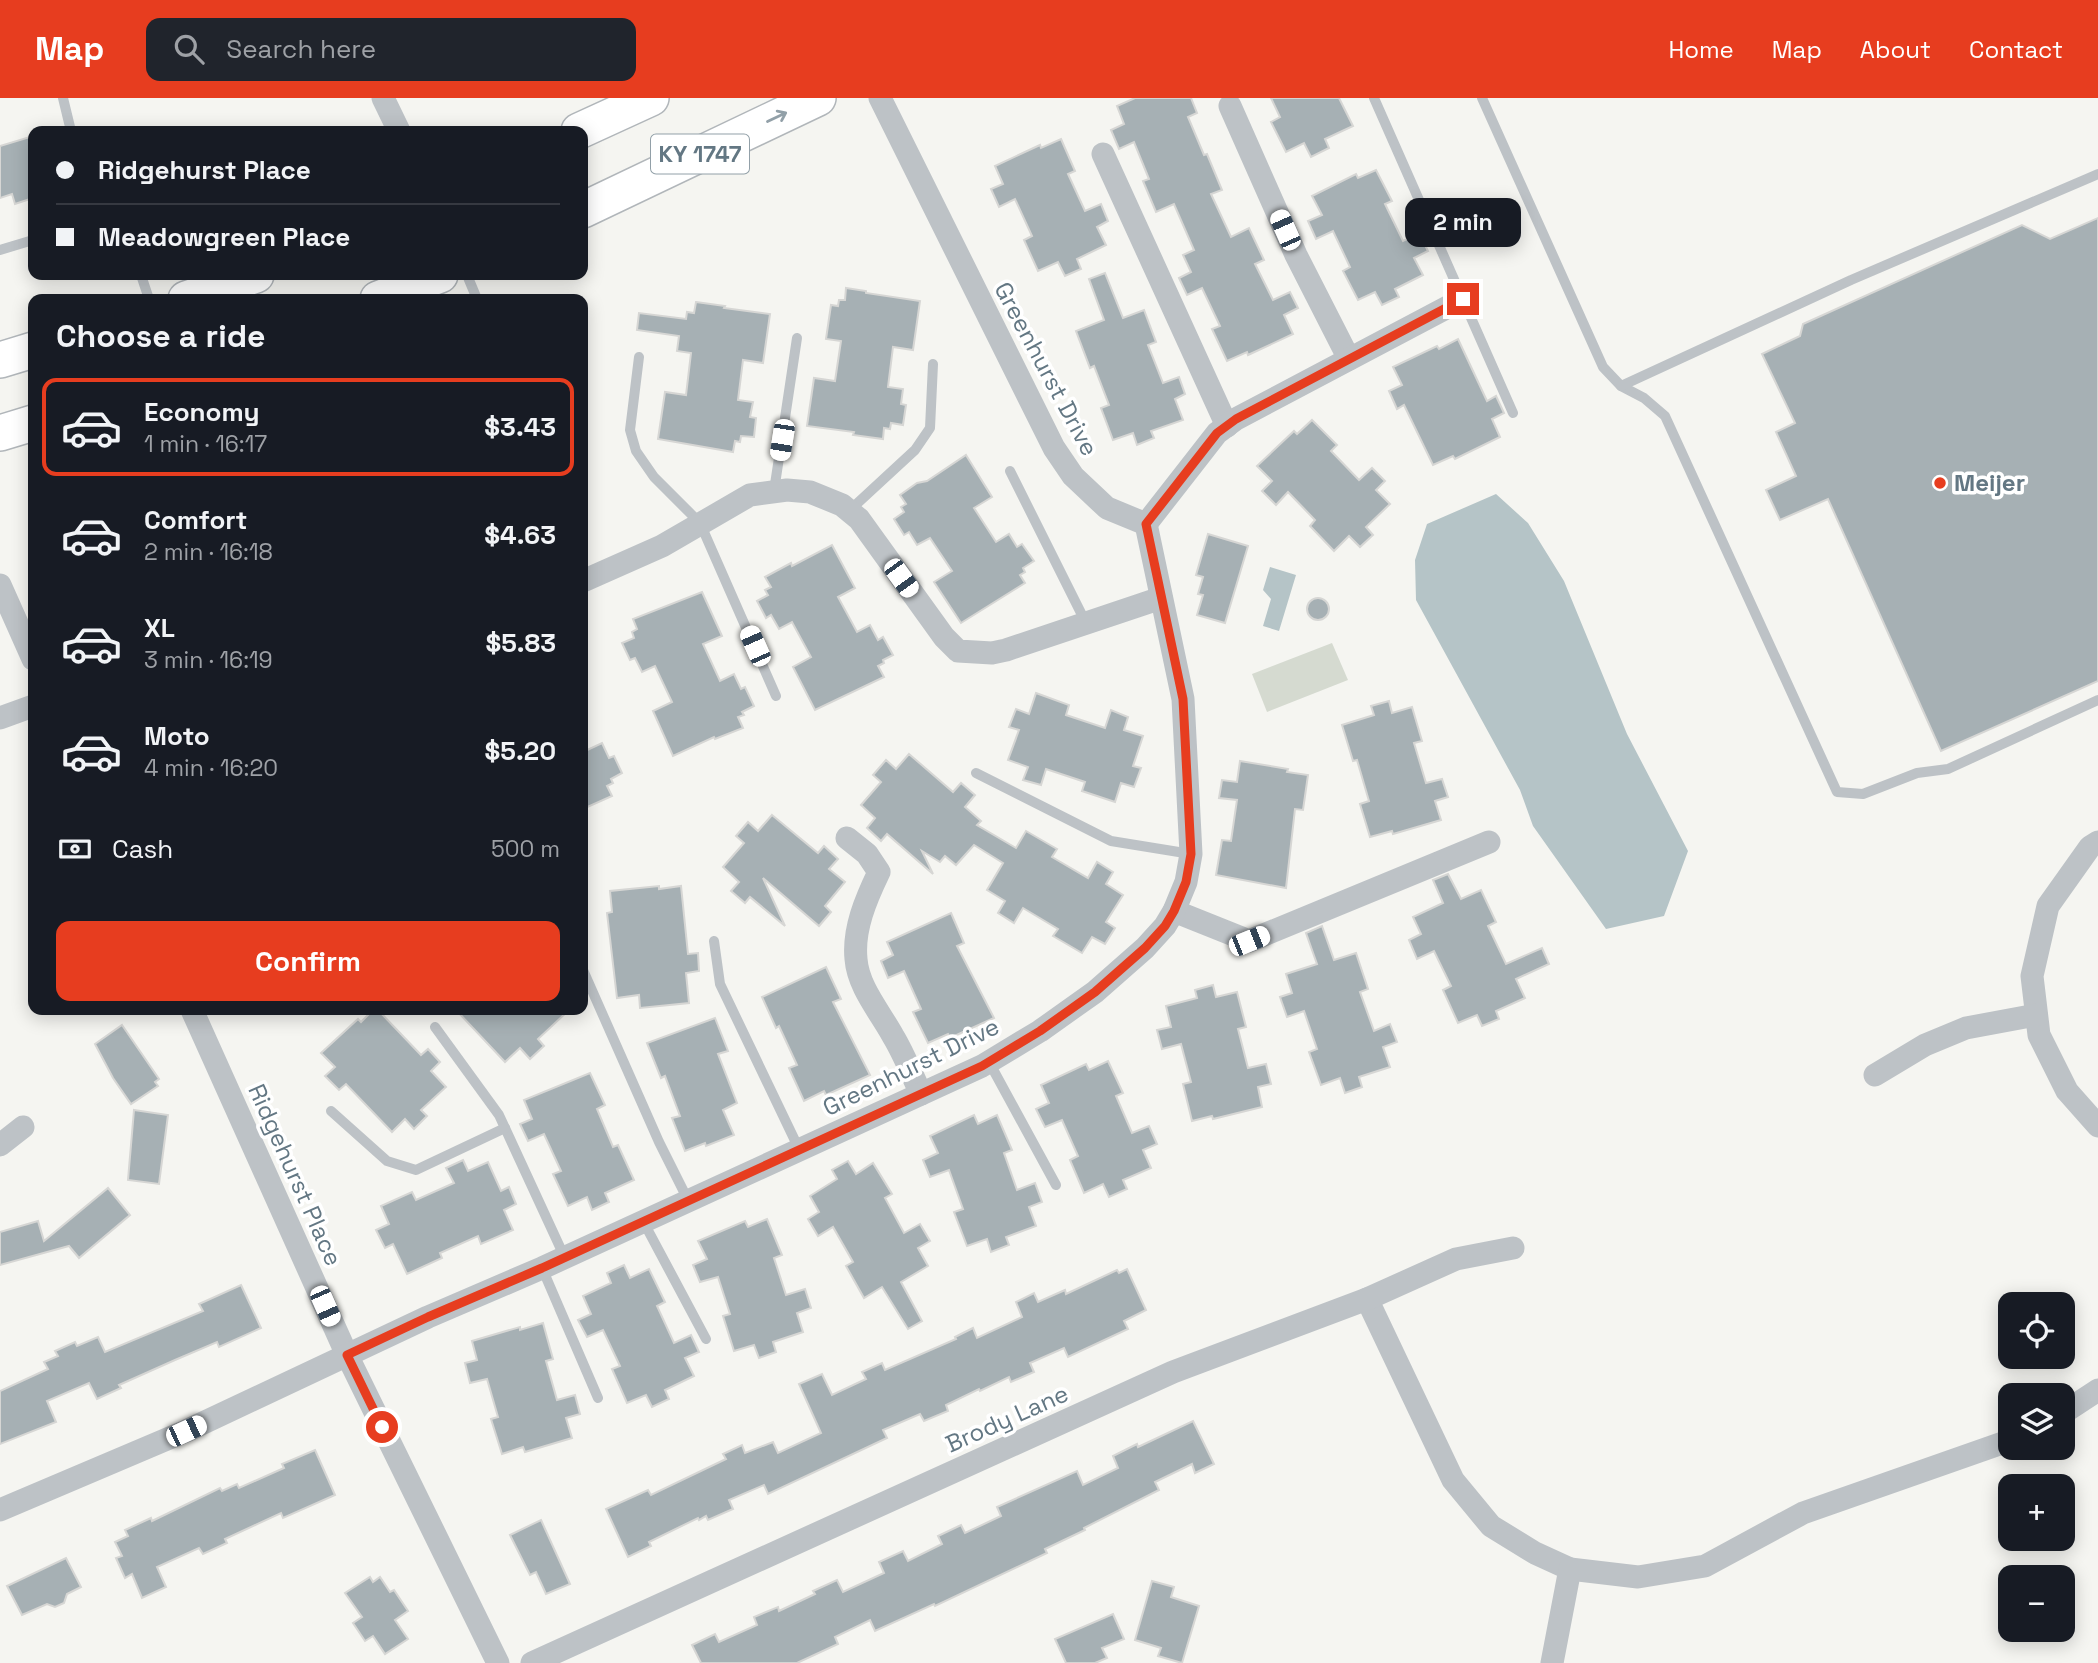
<!DOCTYPE html>
<meta charset="utf-8">
<style>
body{margin:0;font-family:"Space Grotesk",sans-serif;background:#20242c;color:#f1f3f6;height:100vh;display:flex;flex-direction:column;font-size:26px;white-space:nowrap}
*{box-sizing:border-box;margin:0}
p{font-size:23px;color:#9ea1a6}
.icon{flex:none;width:38px;height:38px;fill:none;stroke:currentColor;stroke-width:2;stroke-linecap:round;stroke-linejoin:round}
.map{position:relative;flex:1;overflow:hidden}
.side{position:absolute;left:28px;top:196px;width:560px;height:721px;display:flex;flex-direction:column;background:#171b24;border-radius:14px;box-shadow:0 4px 18px #0003}
.side>*{flex:none}
.hud{position:absolute;left:28px;top:28px;width:560px;height:154px;border-radius:14px;box-shadow:0 4px 18px #0003;display:grid;align-content:center;height:154px;padding:0 28px;background:#171b24}
.controls{position:absolute;left:1998px;top:1194px;display:grid;gap:14px}
.controls a{display:grid;place-items:center;width:77px;height:77px;border-radius:14px;background:#171b24;box-shadow:0 4px 18px #0003;font-size:35px}
.end{position:absolute;width:32px;height:32px;margin:-16px;border:9px solid #e73d1f;background:#fff;box-shadow:0 0 0 4px #fff}
.from{border-radius:50%}
.bubble{position:absolute;height:49px;border-radius:14px;background:#171b24;box-shadow:0 4px 18px #0003;font-size:23px;font-weight:700;line-height:49px;text-align:center}
.car{position:absolute;width:21px;height:42px;margin:-21px -10px;border-radius:9px;box-shadow:0 0 5px 2px #0007;background:linear-gradient(#fff 24%,#345 0 40%,#fff 0 76%,#345 0 86%,#fff 0)}
.hud b{display:flex;align-items:center;gap:24px;height:66px;font-size:26px}
.hud b+b{border-top:2px solid #363941}
.hud i{width:18px;height:18px;background:#f1f3f6}
ul{padding:0;list-style:none}
li{display:flex;align-items:center;gap:21px;height:98px;margin:0 14px 10px;padding:0 14px;border:4px solid transparent;border-radius:14px}
li div{flex:1}
li b{display:block;font-size:26px}
li em{font-style:normal;font-weight:700}
li.current{border-color:#e73d1f}
li>.icon{width:63px;height:63px;stroke-width:1.5}
h2{padding:0 28px;font-size:32px;line-height:84px}
.pay{display:flex;align-items:center;gap:18px;height:77px;padding:0 28px;font-size:26px}
.pay p{margin-inline-start:auto}
.cta{display:flex;gap:14px;margin-top:auto;padding:14px 28px}
.cta a{flex:1;height:80px;border-radius:14px;background:#e73d1f;color:#fff;font-size:28px;font-weight:700;line-height:80px;text-align:center}
header{display:flex;align-items:center;gap:42px;box-sizing:border-box;height:98px;padding:0 35px;background:#e73d1f;color:#fff}
header strong{font-size:33px}
nav{display:flex;gap:38px;margin-inline-start:auto;font-size:24px}
.search{width:490px;height:63px;background:#20242c;display:flex;align-items:center;gap:18px;box-sizing:border-box;padding:0 24px;border-radius:14px;color:#9ea1a6;font-size:26px}
.map>svg:first-child{display:block}
</style>
<header>
<strong>Map</strong>
<div class="search"><svg class="icon" aria-label="search" viewBox="0 0 24 24"><circle cx="10" cy="10" r="6"/><path d="M15 15l6 6"/></svg>Search here</div>
<nav><a>Home</a><a>Map</a><a>About</a><a>Contact</a></nav>
</header>
<div class="map">
<svg width="2098" height="1565" viewBox="0 0 2098 1565">
<rect width="100%" height="100%" fill="#f5f5f1"/>
<path fill="#d5dad0" d="M1332 545 1348 582 1267 614 1252 576Z"/>
<g fill="#b5c4c7">
<path d="M1496 396 1528 425 1564 483 1627 636 1688 753 1664 818 1606 831 1533 728 1520 692 1416 502 1415 462 1427 426Z"/>
<path d="M1270 469 1296 477 1279 533 1263 528 1271 501 1263 492Z"/>
</g>
<g fill="#a6b0b4" stroke="#d6d6d4" stroke-width="2">
<path d="M1135 0H1191L1197 15 1188 19 1204 57 1207 56 1222 92 1211 96 1231 139 1249 130 1264 162 1255 166 1273 202 1290 194 1298 210 1284 217 1293 236 1248 257 1247 254 1227 263 1212 231 1220 228 1202 190 1187 197 1179 180 1191 174 1183 157 1194 152 1174 106 1156 114 1143 83 1149 81 1134 44 1119 51 1111 32 1124 26 1117 8Z"/>
<path d="M1271 0H1339L1353 28 1325 41 1329 50 1311 59 1304 45 1286 54 1271 24 1280 19Z"/>
<path d="M33 38V100L15 106 12 96 0 100V48Z"/>
<path d="M1061 41 1075 73 1068 76 1085 113 1101 106 1108 123 1097 129 1106 147 1077 161 1081 171 1065 178 1058 164 1038 173 1024 142 1032 138 1015 101 999 109 991 91 1003 86 995 68 1040 47 1041 50Z"/>
<path d="M1376 72 1392 103 1385 106 1403 143 1419 135 1428 153 1414 160 1423 177 1395 191 1399 199 1382 207 1375 194 1358 202 1343 173 1350 169 1333 133 1316 141 1308 123 1322 117 1312 98 1356 76 1358 80Z"/>
<path d="M2098 120V583L1941 653 1828 401 1780 422 1766 392 1796 378 1776 334 1795 325 1762 256 1800 238 1803 226 2022 127 2050 141Z"/>
<path d="M1105 175 1123 220 1144 212 1156 244 1148 247 1163 285 1179 279 1185 296 1175 301 1183 322 1151 333 1154 340 1137 347 1133 335 1113 342 1101 310 1109 307 1094 268 1090 270 1076 233 1104 222 1089 181Z"/>
<path d="M846 190 866 193V195L920 203 913 252 893 249 888 289 903 291 901 306 906 307 903 327 891 325 890 331 884 330 883 341 853 337 854 334 807 328 814 280 835 283 841 243 826 241 831 207 838 208 839 202H845Z"/>
<path d="M696 204 725 208 724 210 770 216 763 265 743 262 738 302 753 304 750 319 756 320 754 339 741 338 740 344 735 343 733 354 658 341 665 294 686 297 691 255 677 253 679 238 637 232 639 215 686 221 687 214 694 215Z"/>
<path d="M1458 241 1487 303 1496 298 1504 315 1492 321 1500 339 1455 361 1453 358 1433 367 1404 307 1397 311 1389 293 1402 287 1393 269 1437 248 1439 251Z"/>
<path d="M1312 322 1337 347 1331 353 1359 382 1372 370 1385 383 1376 392 1390 406 1366 429 1373 437 1360 449 1349 438 1334 453 1310 428 1315 422 1288 394 1276 407 1262 393 1272 383 1257 368 1294 333 1297 336Z"/>
<path d="M966 357 992 399 974 410 996 444 1009 436 1017 449 1022 446 1034 463 1023 470 1025 474 1020 477 1025 485 961 525 934 484 952 473 930 440 917 447 909 434 904 437 894 421 904 414 901 409 906 406 900 397 917 385 927 383Z"/>
<path d="M1208 436 1248 448 1225 525 1197 517 1203 497 1198 496 1203 479 1196 477Z"/>
<path d="M832 447 855 490 838 499 857 534 870 527 878 542 883 539 893 557 883 562 884 565 878 568 884 579 815 612 793 569 811 559 792 524 779 531 771 517 766 520 757 503 768 497 765 492 771 489 765 479 791 465 792 468Z"/>
<path d="M702 494 722 538 703 546 720 583 734 576 741 591 745 589 754 608 742 614 744 617 738 619 743 630 715 641 714 639 673 658 653 613 672 604 655 568 642 574 635 560 630 562 622 545 634 540 632 534 637 531 633 521Z"/>
<circle cx="1318" cy="511" r="11"/>
<path d="M1036 595 1069 607 1066 617 1105 630 1111 612 1128 619 1124 632 1143 638 1133 668 1141 670 1134 689 1121 685 1115 704 1082 693 1085 684 1046 671 1041 687 1023 682 1028 669 1008 662 1019 632 1009 629 1016 611 1029 616Z"/>
<path d="M1389 603 1392 615 1412 609 1422 643 1414 645 1426 685 1442 681 1448 699 1435 703 1441 722 1393 736 1392 733 1370 739 1360 706 1369 703 1357 662 1353 663 1342 627 1374 617 1371 608Z"/>
<path d="M602 645 609 660 614 658 622 675 611 681 613 685 607 688 612 698 583 711V654Z"/>
<path d="M909 656 953 694 961 685 975 697 965 709 981 723 977 727 1016 750 1026 733 1057 751 1052 759 1088 780 1097 764 1113 774 1106 786 1123 797 1106 824 1115 830 1105 846 1092 839 1082 855 1053 838 1058 831 1023 810 1014 825 998 815 1005 803 987 792 1003 765 974 747 956 767 945 758 940 764 922 753 933 776 887 736 881 743 867 730 875 720 861 707 881 684 873 677 886 662 896 671Z"/>
<path d="M1240 663 1288 671 1287 674 1308 677 1303 712 1295 711 1286 790 1216 777 1222 742 1231 743 1237 702 1219 700 1222 682 1237 684Z"/>
<path d="M772 717 818 755 824 748 838 761 829 771 845 784 825 808 831 814 819 828 763 780 785 828 750 799 745 805 731 793 739 784 723 769 744 745 736 738 748 724 758 733Z"/>
<path d="M1448 776 1461 801 1481 792 1496 824 1488 828 1506 866 1542 850 1549 866 1516 881 1525 900 1496 913 1499 921 1482 928 1477 917 1458 925 1443 892 1451 888 1434 853 1417 861 1409 842 1421 836 1413 819 1443 805 1433 782Z"/>
<path d="M659 788V791L681 788 688 856 698 855 699 873 686 875 689 905 640 910 639 897 617 900 607 815 612 814 610 793Z"/>
<path d="M951 815 964 845 957 848 994 920 950 940 948 936 928 945 913 914 921 911 904 873 888 880 881 863 893 857 887 844Z"/>
<path d="M1322 828 1334 862 1356 855 1368 891 1360 894 1374 933 1390 926 1397 944 1383 949 1390 969 1359 979 1362 989 1345 995 1340 980 1321 987 1309 954 1317 951 1304 913 1287 919 1280 899 1292 895 1286 876 1317 866 1306 835Z"/>
<path d="M826 869 841 901 833 904 870 977 826 997 824 993 804 1003 789 970 797 967 779 928 776 930 762 899Z"/>
<path d="M1213 887 1216 899 1237 894 1246 929 1238 931 1248 970 1266 966 1271 986 1258 989 1262 1009 1213 1021 1212 1018 1192 1023 1183 986 1191 984 1181 946 1162 951 1157 932 1171 929 1166 908 1197 900 1195 892Z"/>
<path d="M373 912H378L421 957 428 951 440 964 431 973 446 989 421 1012 427 1018 414 1031 405 1021 392 1034 346 986 339 992 325 978 335 969 321 955 358 921 361 924Z"/>
<path d="M456 912H569L538 941 544 948 530 961 520 950 505 964Z"/>
<path d="M715 920 728 953 718 956 737 1005 723 1012 734 1037 706 1048 705 1045 685 1053 672 1020 680 1018 665 978 661 980 647 945Z"/>
<path d="M122 927 159 981 155 984 158 988 131 1006 113 980 95 946Z"/>
<path d="M1108 963 1123 995 1116 998 1132 1035 1149 1028 1157 1046 1143 1052 1151 1070 1123 1082 1127 1091 1109 1099 1103 1086 1084 1095 1070 1062 1078 1058 1062 1022 1045 1029 1036 1011 1049 1005 1041 987 1086 966 1089 972Z"/>
<path d="M590 975 605 1007 597 1011 613 1049 618 1047 634 1082 605 1095 609 1104 592 1112 587 1099 568 1108 553 1076 561 1073 544 1036 528 1043 520 1026 532 1021 524 1002Z"/>
<path d="M134 1012 168 1017 159 1086 128 1082Z"/>
<path d="M974 1017 978 1026 997 1017 1012 1052 1004 1055 1017 1092 1035 1085 1042 1104 1029 1109 1036 1128 1006 1139 1009 1147 991 1154 987 1141 967 1148 954 1114 963 1111 949 1072 930 1079 923 1062 938 1055 930 1038Z"/>
<path d="M463 1062 468 1073 488 1064 501 1093 509 1089 516 1106 504 1112 513 1132 481 1146 478 1138 440 1155 442 1160 407 1176 393 1146 385 1150 376 1132 389 1126 381 1108 412 1094 416 1102 454 1085 446 1070Z"/>
<path d="M848 1063 856 1076 873 1065 892 1096 885 1100 904 1135 920 1126 930 1143 918 1150 928 1168 901 1184 922 1223 908 1231 882 1189 864 1200 846 1168 853 1164 833 1129 818 1138 808 1121 819 1114 810 1098 837 1081 832 1072Z"/>
<path d="M108 1090 130 1117 79 1160 69 1148 0 1167V1134L38 1123 44 1143Z"/>
<path d="M767 1121 782 1157 774 1160 786 1197 805 1191 811 1210 797 1215 803 1234 773 1244 776 1254 759 1260 754 1247 734 1253 723 1218 730 1216 718 1179 700 1184 693 1167 707 1161 698 1143 745 1123 748 1129Z"/>
<path d="M624 1167 630 1180 649 1171 665 1204 657 1208 674 1245 691 1237 699 1254 685 1260 694 1278 665 1292 669 1301 652 1309 646 1297 627 1305 612 1271 620 1268 603 1232 587 1239 578 1222 591 1216 583 1198 611 1185 607 1175Z"/>
<path d="M1127 1171 1146 1212 1124 1223 1128 1231 1068 1259 1064 1250 1030 1265 1034 1274 1011 1284 1009 1279 980 1293 979 1291 946 1307 948 1313 924 1323 920 1316 883 1332 887 1340 768 1396 764 1387 729 1402 733 1411 708 1422 706 1418 699 1422 698 1420 649 1444 651 1448 628 1459 606 1411 648 1392 651 1397 726 1361 723 1356 742 1347 745 1355 773 1344 778 1355 821 1335 799 1286 822 1276 832 1297 866 1281 862 1274 882 1265 885 1272 956 1241 955 1239 973 1230 977 1240 1022 1219 1016 1204 1034 1195 1038 1204 1065 1192 1066 1196 1117 1172 1119 1175Z"/>
<path d="M241 1187 261 1230 219 1249 217 1244 175 1262 119 1287 121 1290 97 1301 89 1285 47 1303 56 1324 0 1346V1293L48 1271 44 1264 58 1258 55 1253 75 1244 77 1248 98 1239 105 1254 203 1213 199 1206Z"/>
<path d="M543 1225 553 1261 546 1263 557 1302 575 1297 580 1316 566 1320 572 1340 525 1354 523 1349 502 1356 491 1321 498 1319 487 1281 470 1285 465 1265 477 1262 472 1243 520 1229V1232Z"/>
<path d="M1193 1323 1214 1366 1195 1375 1192 1366 1155 1384 1159 1392 1084 1430 1085 1432 1045 1451 1047 1455 935 1508 934 1506 875 1533 870 1522 835 1539 838 1546 797 1565H701L692 1547 715 1536 719 1544 757 1527 754 1519 778 1509 779 1513 815 1496 813 1493 837 1482 843 1494 884 1475 879 1464 903 1453 908 1463 942 1446 938 1438 961 1427 965 1435 1001 1418 997 1409 1077 1373 1083 1387 1118 1370 1113 1358 1137 1346 1138 1349Z"/>
<path d="M315 1352 335 1397 283 1420 281 1415 225 1441 227 1445 203 1456 199 1450 157 1469 166 1489 142 1500 132 1476 125 1480 116 1460 122 1458 115 1444 128 1438 125 1432 151 1420 152 1423 220 1390 222 1393 237 1386 239 1390 284 1370 282 1366Z"/>
<path d="M541 1422 570 1486 546 1496 536 1474 530 1477 510 1437Z"/>
<path d="M66 1460 81 1489 67 1496 64 1505 55 1509 47 1506 22 1517 7 1488Z"/>
<path d="M370 1479 373 1484 380 1479 390 1494 394 1492 408 1513 395 1522 408 1541 385 1556 373 1538 365 1543 353 1525 362 1519 345 1495Z"/>
<path d="M1152 1483 1174 1489 1171 1499 1199 1508 1182 1565 1158 1558 1161 1550 1135 1542Z"/>
<path d="M1113 1516 1124 1541 1102 1550 1107 1560 1095 1565H1066L1055 1541Z"/>
</g>
<g fill="none" stroke-linecap="round" stroke-linejoin="round">
<defs>
<g id="primary">
<path d="M579 33 651 0"/>
<path d="M583 112 818 0"/>
<path d="M186 201 256 177"/>
<path d="M378 201 440 177"/>
<path d="M0 262 33 252"/>
<path d="M0 335 33 325"/>
</g>
</defs>
<use href="#primary" stroke="#b1b6ba" stroke-width="38"/>
<g stroke="#bdc2c6" stroke-width="10">
<path d="M63 0 71 33"/>
<path d="M1374 0 1513 315"/>
<path d="M1482 0 1603 269 1621 288 1644 300 1665 318 1837 694 1863 696 1917 675 1948 671 2098 602"/>
<path d="M0 152 33 142"/>
<path d="M141 177 149 201"/>
<path d="M467 177 477 201"/>
<path d="M639 259 630 332 636 353 654 379 700 425 776 598"/>
<path d="M1621 288 1851 182 2098 76"/>
<path d="M1010 373 1086 525"/>
<path d="M774 393 797 240"/>
<path d="M849 413 915 352 930 330 933 266"/>
<path d="M976 675 1111 743 1191 756"/>
<path d="M714 843 720 886 799 1051"/>
<path d="M583 872 659 1044 688 1102"/>
<path d="M435 929 499 1017 565 1160"/>
<path d="M989 964 1056 1087"/>
<path d="M331 1013 387 1063 416 1072 505 1030"/>
<path d="M643 1123 706 1241"/>
<path d="M542 1170 598 1300"/>
</g>
<g stroke="#bdc2c6" stroke-width="23">
<path d="M383 0 399 33"/>
<path d="M1230 8 1296 157 1349 261"/>
<path d="M1103 56 1227 328"/>
<path d="M1146 426 1217 335 1236 321 1463 201"/>
<path d="M583 483 662 448 750 397 787 392 810 394 842 407 859 421 944 539 958 553 992 555 1006 552 1161 500"/>
<path d="M0 487 33 561"/>
<path d="M0 620 33 608"/>
<path d="M847 740 867 756 879 774C866 801 853 831 856 861 858 889 880 914 893 938 904 956 912 977 921 996"/>
<path d="M2098 744 2090 749 2048 808 2032 878 2039 937 2067 993 2098 1028"/>
<path d="M1174 813 1249 843 1489 744"/>
<path d="M192 912 347 1257 498 1565"/>
<path d="M1875 977 1925 947 1966 930 2036 917"/>
<path d="M0 1047 23 1029"/>
<path d="M1367 1201 1453 1382 1491 1428 1535 1455 1570 1471"/>
<path d="M2063 1315 2098 1292"/>
<path d="M0 1412 186 1333 428 1219 542 1170 982 968 1040 933 1095 894 1145 850 1165 828 1174 813 1186 784 1191 756 1183 601 1146 426 1107 410 1073 378 1054 350 880 0"/>
<path d="M532 1565 1173 1274 1367 1201 1456 1161 1513 1150"/>
<path d="M1552 1565 1570 1471 1638 1479 1705 1468 1803 1415 2011 1342"/>
</g>
<use href="#primary" stroke="#fff" stroke-width="35"/>
</g>
<defs><path id="oneway-shaft" d="M-6 0H5M1.5-3L5.5 0L1.5 3" fill="none" stroke-width="1.6" stroke-linecap="round" stroke-linejoin="round" transform="scale(1.75)"/></defs>
<use stroke="#92a0a8" href="#oneway-shaft" transform="translate(777 19) rotate(-25)"/>
<g fill="none" stroke-linecap="round" stroke-linejoin="round">
<path stroke="#e73d1f" stroke-width="9" d="M382 1329 347 1257 428 1219 542 1170 982 968 1040 933 1095 894 1145 850 1165 828 1174 813 1186 784 1191 756 1183 601 1146 426 1217 335 1236 321 1463 201"/>
</g>
<circle fill="#e73d1f" stroke="#fff" stroke-width="2.5" cx="1940" cy="385" r="7"/>
<g text-anchor="middle" stroke-width="7" stroke-linejoin="round" paint-order="stroke">
<rect fill="#fff" stroke="#92a0a8" stroke-width="2" x="651" y="36.5" width="98" height="39" rx="5"/>
<g font-size="23" font-weight="bold" fill="#637783">
<text x="700" y="64">KY 1747</text>
</g>
<g font-size="24" fill="#637783" stroke="#fff">
<text transform="translate(1046 271) rotate(62)" y="8">Greenhurst Drive</text>
<text transform="translate(911 969) rotate(-26)" y="8">Greenhurst Drive</text>
<text transform="translate(295 1077) rotate(66)" y="8">Ridgehurst Place</text>
<text transform="translate(1007 1321) rotate(-24)" y="8">Brody Lane</text>
</g>
<g font-size="24" font-weight="bold" fill="#637783" stroke="#fff" text-anchor="start">
<text x="1954" y="393">Meijer</text>
</g>
</g>
</svg>
<div class="controls">
<a><svg class="icon" aria-label="locate" viewBox="0 0 24 24"><circle cx="12" cy="12" r="6"/><path d="M12 2v4M12 18v4M2 12h4M18 12h4"/></svg></a>
<a><svg class="icon" aria-label="layers" viewBox="0 0 24 24"><path d="M12 4l9 5-9 5-9-5zM3 14l9 5 9-5"/></svg></a>
<a>+</a>
<a>−</a>
</div>
<i class="end from" style="left:382px;top:1329px"></i>
<i class="end" style="left:1463px;top:201px"></i>
<div class="bubble" style="left:1405px;top:100px;width:116px">2 min</div>
<i class="car" style="left:1285px;top:132px;rotate:336deg"></i>
<i class="car" style="left:782px;top:342px;rotate:189deg"></i>
<i class="car" style="left:901px;top:480px;rotate:144deg"></i>
<i class="car" style="left:755px;top:548px;rotate:336deg"></i>
<i class="car" style="left:1249px;top:843px;rotate:68deg"></i>
<i class="car" style="left:325px;top:1208px;rotate:156deg"></i>
<i class="car" style="left:186px;top:1333px;rotate:65deg"></i>
<div class="hud">
<b><i class="from"></i>Ridgehurst Place</b>
<b><i></i>Meadowgreen Place</b>
</div>
<section class="side">
<h2>Choose a ride</h2>
<ul>
<li class="current"><svg class="icon" aria-label="car" viewBox="0 0 24 24"><path d="M5 17H2v-5l4-1 3-4h7l3 4 3 1v5h-3M9 17h6M6 11h13"/><circle cx="7" cy="17" r="2"/><circle cx="17" cy="17" r="2"/></svg><div><b>Economy</b><p>1 min · 16:17</p></div><em>$3.43</em></li>
<li><svg class="icon" aria-label="car" viewBox="0 0 24 24"><path d="M5 17H2v-5l4-1 3-4h7l3 4 3 1v5h-3M9 17h6M6 11h13"/><circle cx="7" cy="17" r="2"/><circle cx="17" cy="17" r="2"/></svg><div><b>Comfort</b><p>2 min · 16:18</p></div><em>$4.63</em></li>
<li><svg class="icon" aria-label="car" viewBox="0 0 24 24"><path d="M5 17H2v-5l4-1 3-4h7l3 4 3 1v5h-3M9 17h6M6 11h13"/><circle cx="7" cy="17" r="2"/><circle cx="17" cy="17" r="2"/></svg><div><b>XL</b><p>3 min · 16:19</p></div><em>$5.83</em></li>
<li><svg class="icon" aria-label="car" viewBox="0 0 24 24"><path d="M5 17H2v-5l4-1 3-4h7l3 4 3 1v5h-3M9 17h6M6 11h13"/><circle cx="7" cy="17" r="2"/><circle cx="17" cy="17" r="2"/></svg><div><b>Moto</b><p>4 min · 16:20</p></div><em>$5.20</em></li>
</ul>
<div class="pay"><svg class="icon" aria-label="cash" viewBox="0 0 24 24"><path d="M3 7h18v10H3z"/><circle cx="12" cy="12" r="2"/></svg>Cash<p>500 m</p></div>
<div class="cta"><a>Confirm</a></div>
</section>
</div>
